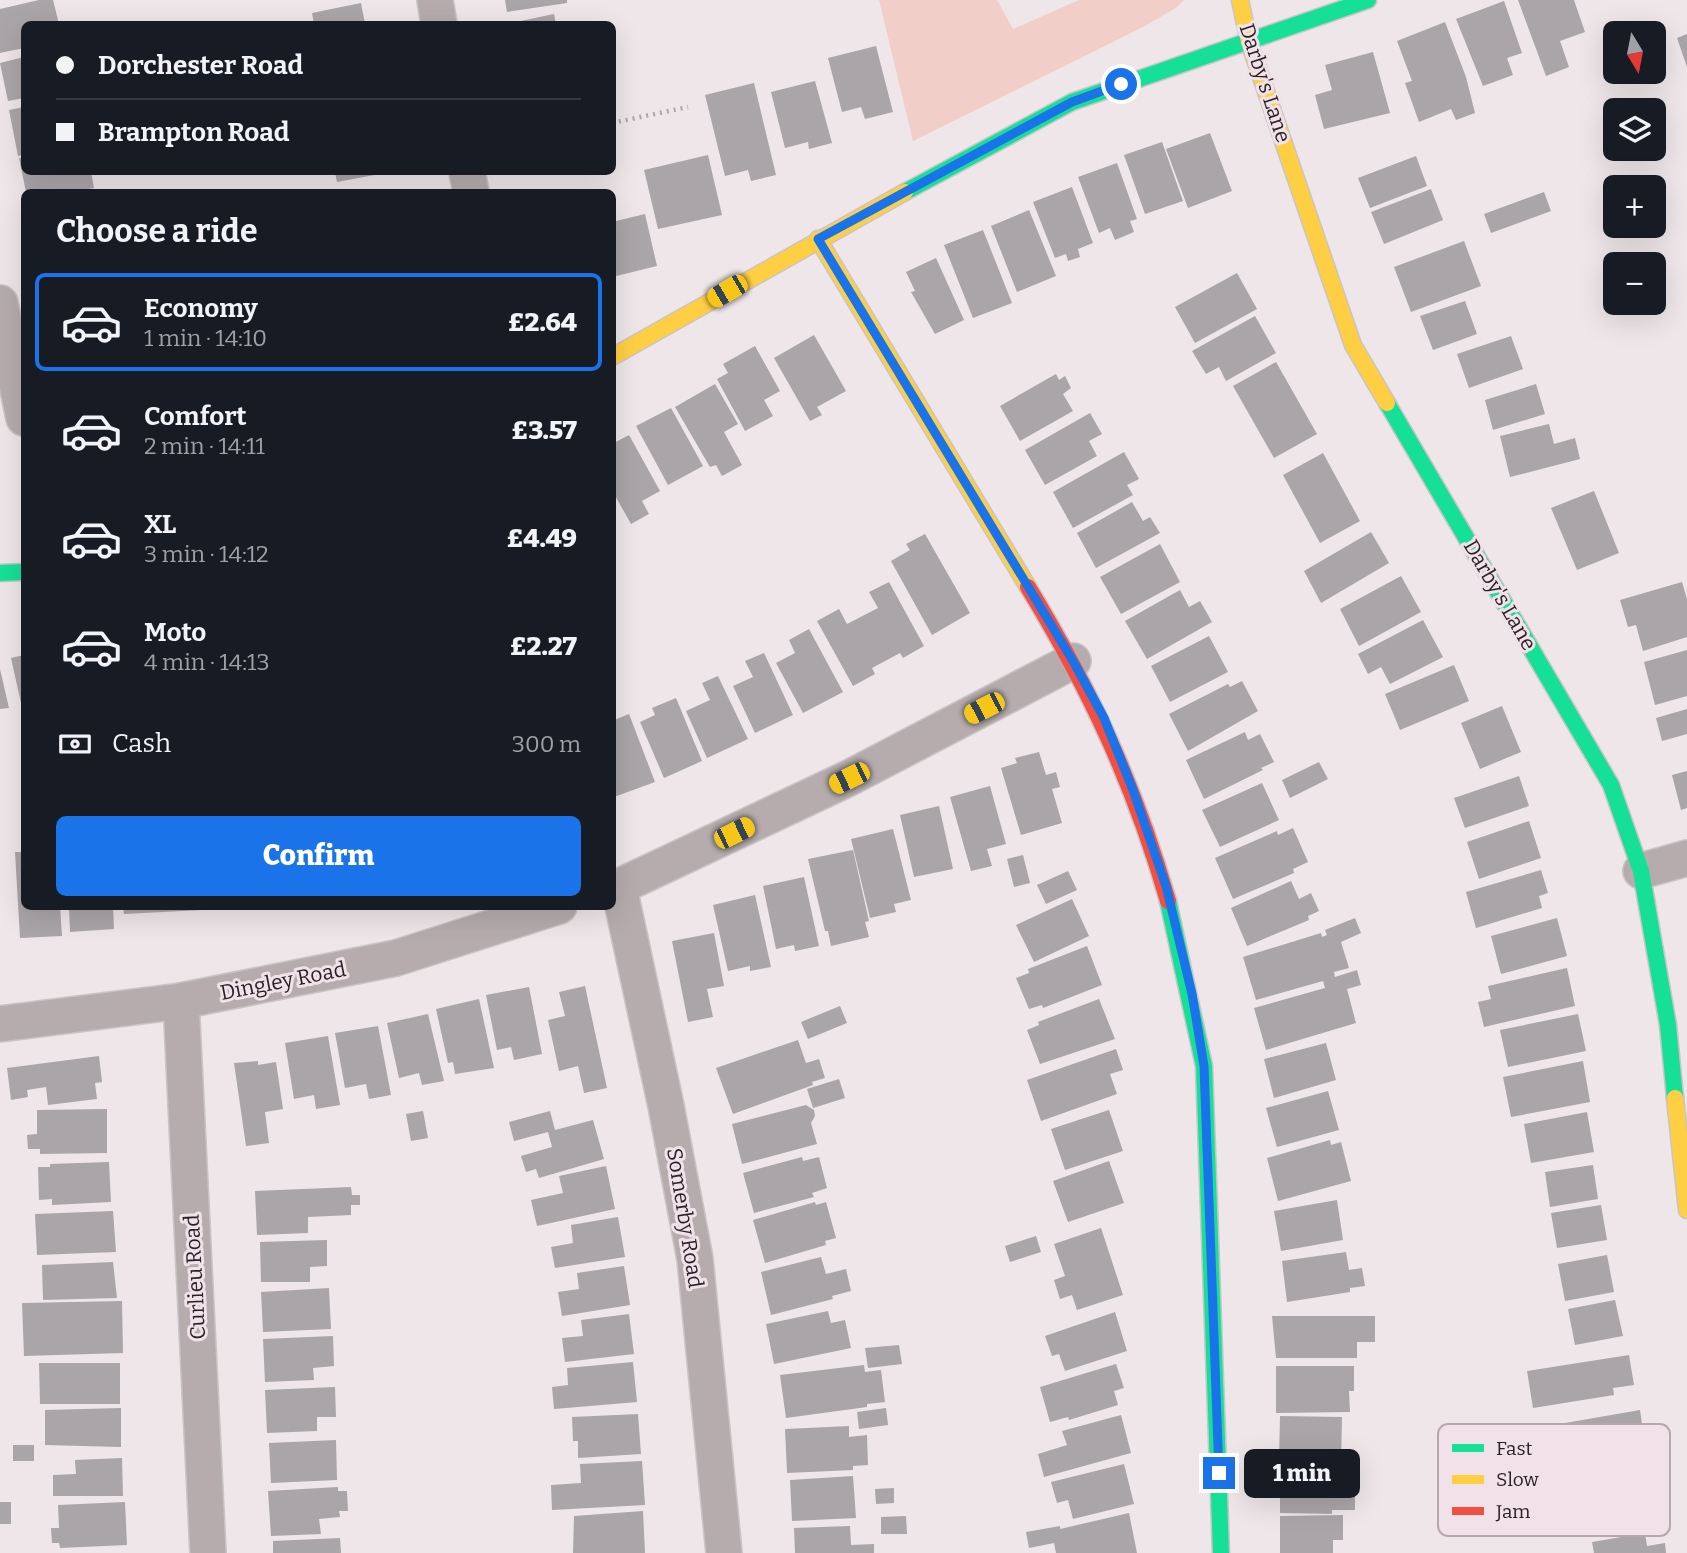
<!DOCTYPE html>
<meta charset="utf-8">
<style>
body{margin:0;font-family:Bitter,serif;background:#242831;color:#f1f3f6;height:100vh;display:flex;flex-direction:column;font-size:26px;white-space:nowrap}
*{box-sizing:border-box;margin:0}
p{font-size:23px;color:#9ea1a6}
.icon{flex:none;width:38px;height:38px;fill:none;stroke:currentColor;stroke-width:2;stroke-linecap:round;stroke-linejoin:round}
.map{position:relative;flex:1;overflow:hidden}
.panel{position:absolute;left:21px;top:189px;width:595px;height:721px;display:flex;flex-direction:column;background:#171b24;border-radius:10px;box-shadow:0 7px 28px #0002}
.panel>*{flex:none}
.banner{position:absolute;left:21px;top:21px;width:595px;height:154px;border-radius:10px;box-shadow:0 7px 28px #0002;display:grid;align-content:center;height:154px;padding:0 35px;background:#171b24}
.needle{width:46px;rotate:170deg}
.fabs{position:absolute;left:1603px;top:21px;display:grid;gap:14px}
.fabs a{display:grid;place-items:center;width:63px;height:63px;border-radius:10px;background:#171b24;box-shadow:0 7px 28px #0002;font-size:35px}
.end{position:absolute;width:32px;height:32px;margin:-16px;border:9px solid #1a73e8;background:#fff;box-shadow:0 0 0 4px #fff}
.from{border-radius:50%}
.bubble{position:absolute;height:49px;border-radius:10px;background:#171b24;box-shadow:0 7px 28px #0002;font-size:23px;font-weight:800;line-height:49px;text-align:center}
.car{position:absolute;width:21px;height:42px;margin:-21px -10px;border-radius:9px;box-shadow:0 0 5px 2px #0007;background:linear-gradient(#f5c518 24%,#345 0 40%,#f5c518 0 76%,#345 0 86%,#f5c518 0)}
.banner b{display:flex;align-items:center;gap:24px;height:66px;font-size:26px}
.banner b+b{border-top:2px solid #363941}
.banner i{width:18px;height:18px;background:#f1f3f6}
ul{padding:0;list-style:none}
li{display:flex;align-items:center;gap:21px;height:98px;margin:0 14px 10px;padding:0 21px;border:4px solid transparent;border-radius:10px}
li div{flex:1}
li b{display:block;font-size:26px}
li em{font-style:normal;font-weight:800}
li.active{border-color:#1a73e8}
li>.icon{width:63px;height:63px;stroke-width:1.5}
h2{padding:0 35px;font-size:32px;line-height:84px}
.pay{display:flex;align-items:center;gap:18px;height:77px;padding:0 35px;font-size:26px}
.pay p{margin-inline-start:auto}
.button{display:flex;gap:14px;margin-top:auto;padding:14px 35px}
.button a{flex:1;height:80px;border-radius:10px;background:#1a73e8;color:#fff;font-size:28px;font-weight:800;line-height:80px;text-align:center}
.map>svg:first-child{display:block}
</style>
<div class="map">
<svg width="1687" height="1553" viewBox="0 0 1687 1553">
<rect width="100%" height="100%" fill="#eee6e9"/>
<path fill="#f1cec8" d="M879 0H997L1013 29 1079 0H1184L1176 8 1143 27 913 141Z"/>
<g fill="#aaa5a8">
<path d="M39 0H53L59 24H24V48L0 53V9Z"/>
<path d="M505 0H567V3L507 12Z"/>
<path d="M1518 0H1574L1585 32 1560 41 1569 67 1546 76Z"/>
<path d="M1504 1 1522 53 1507 58 1513 75 1483 86 1456 19Z"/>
<path d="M361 3 365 24H314L312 13Z"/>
<path d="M554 14 556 24H511V23Z"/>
<path d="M1445 22 1466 77 1475 113 1456 120 1451 109 1419 122 1405 83 1412 81 1397 41Z"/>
<path d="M1687 34V67L1677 38Z"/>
<path d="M876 46 893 112 865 119 861 107 842 112 828 58Z"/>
<path d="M1373 52 1390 113 1324 129 1315 95 1332 90 1325 65Z"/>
<path d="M24 57V98L8 101 0 63Z"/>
<path d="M815 81 832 143 809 149 808 142 785 148 771 92Z"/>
<path d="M754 83 776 175 751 181 748 170 725 176 705 95Z"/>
<path d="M24 107V155L18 156 9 110Z"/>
<path d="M1210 133 1232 191 1188 208 1166 149Z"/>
<path d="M1162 142 1183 201 1145 214 1124 155Z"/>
<path d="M708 155 722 215 658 229 644 170Z"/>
<path d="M1416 156 1427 186 1370 208 1358 178Z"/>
<path d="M24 157V172H91L94 188 72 192H26L19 158Z"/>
<path d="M1117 163 1137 219 1130 221 1134 232 1115 240 1110 228 1099 233 1078 177Z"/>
<path d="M335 172H385V173L337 182Z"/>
<path d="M1072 187 1093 243 1078 249 1080 257 1068 261 1066 254 1055 258 1033 202Z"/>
<path d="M1431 189 1443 220 1384 244 1371 212Z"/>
<path d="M1544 192 1551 211 1491 233 1484 214Z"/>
<path d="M1029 210 1056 276 1017 292 991 226Z"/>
<path d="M645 214 657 266 612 277V222Z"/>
<path d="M983 230 1012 303 973 318 944 245Z"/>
<path d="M1464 241 1481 286 1411 312 1394 267Z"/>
<path d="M936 258 964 320 935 334 911 292 915 291 906 272Z"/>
<path d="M1237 273 1257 309 1195 343 1175 307Z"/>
<path d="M1465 301 1477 334 1433 350 1420 316Z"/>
<path d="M1255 316 1276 353 1226 381 1219 367 1206 374 1192 351Z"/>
<path d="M814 335 846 391 817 407 822 415 810 421 774 358Z"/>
<path d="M1511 336 1523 369 1469 388 1457 354Z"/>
<path d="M755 346 780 391 764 400 773 416 745 431 717 379 728 373 723 364Z"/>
<path d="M1276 362 1317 434 1274 458 1233 386Z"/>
<path d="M1056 374 1059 380 1065 376 1071 388 1063 394 1073 411 1020 441 1000 406Z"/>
<path d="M715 384 738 424 724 432 742 465 722 476 716 465 710 467 675 407Z"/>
<path d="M1536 384 1545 414 1493 430 1485 400Z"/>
<path d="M671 408 703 466 668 485 636 426Z"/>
<path d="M1090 413 1102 434 1089 441 1097 456 1045 485 1025 450Z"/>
<path d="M1549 424 1554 444 1575 438 1580 459 1510 477 1500 436Z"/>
<path d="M629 435 660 491 642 501 649 514 631 524 612 490V444Z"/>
<path d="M1124 452 1139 479 1127 485 1133 495 1073 528 1053 492Z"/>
<path d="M1323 453 1360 521 1320 543 1283 475Z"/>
<path d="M1594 491 1619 553 1577 570 1551 508Z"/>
<path d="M1132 502 1143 521 1150 517 1160 533 1096 568 1077 533Z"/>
<path d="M1371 532 1389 563 1321 603 1304 571Z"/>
<path d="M925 534 970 613 932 635 891 561 910 550 906 544Z"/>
<path d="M1160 544 1180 582 1121 614 1100 577Z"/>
<path d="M1401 576 1421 612 1359 646 1340 609Z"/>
<path d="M889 582 924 646 903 658 900 653 872 668 875 674 853 686 817 621 839 609 847 624 878 608 869 592Z"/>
<path d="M1682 582 1687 599V637L1643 651 1636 625 1628 627 1620 600Z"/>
<path d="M1180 590 1189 607 1200 601 1212 622 1147 659 1125 621Z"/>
<path d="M1423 620 1443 657 1390 684 1381 667 1368 674 1358 654Z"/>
<path d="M809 629 843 692 803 713 776 663 795 653 789 640Z"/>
<path d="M1209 636 1228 672 1170 702 1151 666Z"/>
<path d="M1687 650V696L1655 705 1644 662Z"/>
<path d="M764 653 793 715 755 733 733 686 753 677 745 661Z"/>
<path d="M24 655V711L23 712 11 658Z"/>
<path d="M1454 665 1469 701 1400 730 1385 694Z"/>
<path d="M0 669 9 708 0 709Z"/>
<path d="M718 676 748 739 707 758 686 711 710 700 702 683Z"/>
<path d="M1242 681 1258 711 1188 751 1169 714 1228 684 1230 687Z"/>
<path d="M676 698 702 761 664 778 640 722 655 715 652 708Z"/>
<path d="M1502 706 1521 752 1480 769 1461 723Z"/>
<path d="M1687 709V734L1662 741 1656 718Z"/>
<path d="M629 714 655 782 614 797 612 721Z"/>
<path d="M1245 732 1248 740 1260 734 1274 762 1261 768 1263 770 1204 799 1186 760Z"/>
<path d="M1039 752 1046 775 1056 772 1060 787 1052 789 1062 823 1021 835 1001 768 1017 763 1015 758Z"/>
<path d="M1319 762 1328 779 1290 798 1282 780Z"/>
<path d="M1687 771V808L1681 810 1672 775Z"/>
<path d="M1519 776 1529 806 1465 828 1454 798Z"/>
<path d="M1262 783 1279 820 1220 847 1202 810Z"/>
<path d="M990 786 1006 844 987 849 992 866 971 871 950 797Z"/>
<path d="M939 806 953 869 914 877 900 815Z"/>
<path d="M1529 821 1541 858 1479 879 1467 842Z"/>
<path d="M1293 828 1308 862 1293 869 1294 873 1233 899 1215 858 1277 831 1278 835Z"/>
<path d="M893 829 911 900 894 904 896 912 870 918 851 839Z"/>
<path d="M853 850 869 921 865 922 869 937 831 946 828 931H825L808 859Z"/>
<path d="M15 852H24V906H60L62 936 20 938Z"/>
<path d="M1023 855 1030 883 1014 887 1007 859Z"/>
<path d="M1541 870 1548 893 1539 896 1542 908 1476 928 1466 892Z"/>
<path d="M1068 871 1077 890 1046 904 1037 885Z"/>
<path d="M804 877 819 946 795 951 794 945 776 949 763 886Z"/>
<path d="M1291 881 1299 899 1311 893 1319 911 1308 916 1309 920 1247 946 1231 908Z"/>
<path d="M755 895 771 967 750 971V966L728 971 713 905Z"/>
<path d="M1072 899 1089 936 1034 962 1016 925Z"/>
<path d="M69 906H113L114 929 70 932Z"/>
<path d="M123 906H202V910L124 914Z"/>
<path d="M1355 918 1361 933 1341 942 1349 968 1334 972 1335 977 1357 970 1361 985 1347 989 1356 1023 1266 1050 1254 1008 1325 988 1323 981 1256 1000 1243 957 1321 933 1322 937 1327 935 1325 930Z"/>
<path d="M1557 918 1567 956 1501 974 1491 936Z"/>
<path d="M714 933 724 986 707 989 713 1017 688 1022 672 941Z"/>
<path d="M1087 946 1102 985 1043 1008 1042 1005 1029 1009 1016 978 1029 973 1028 969Z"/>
<path d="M1567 968 1575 1006 1484 1027 1478 1002 1491 999 1488 986Z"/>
<path d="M585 986 607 1088 584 1093 578 1066 559 1071 548 1020 565 1016 559 992Z"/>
<path d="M529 987 542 1054 514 1060 511 1047 497 1050 486 995Z"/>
<path d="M479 999 494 1068 455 1074 453 1062 448 1063 436 1009Z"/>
<path d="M1099 999 1115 1039 1040 1064 1027 1030 1039 1025 1038 1022Z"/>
<path d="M840 1006 847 1023 808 1039 801 1022Z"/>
<path d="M428 1014 444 1081 422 1085 419 1073 399 1078 387 1023Z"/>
<path d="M1578 1014 1586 1051 1508 1067 1500 1030Z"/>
<path d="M378 1026 391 1095 369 1099 366 1084 345 1088 335 1033Z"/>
<path d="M328 1036 340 1105 316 1109 314 1095 294 1099 285 1043Z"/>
<path d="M798 1040 806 1063 819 1059 825 1078 812 1082 813 1085 733 1114 716 1068Z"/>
<path d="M1326 1043 1336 1080 1274 1098 1264 1059Z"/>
<path d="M1116 1049 1123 1070 1110 1074 1117 1094 1041 1121 1027 1080Z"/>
<path d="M99 1056 102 1082 95 1083 97 1099 48 1105 46 1087 27 1090 28 1097 11 1100 7 1068Z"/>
<path d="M258 1061V1065L276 1062 283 1109 265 1112 269 1143 246 1146 234 1063Z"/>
<path d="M1583 1061 1590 1102 1511 1117 1503 1077Z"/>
<path d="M839 1079 845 1098 813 1108 807 1089Z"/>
<path d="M1328 1091 1339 1130 1277 1147 1266 1108Z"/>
<path d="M806 1105 814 1110 815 1116 811 1123 817 1144 742 1164 732 1124Z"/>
<path d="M107 1109V1153L40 1154V1149H28L27 1135 37 1134V1110Z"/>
<path d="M1109 1110 1123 1151 1065 1170 1051 1129Z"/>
<path d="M423 1111 428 1138 411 1141 406 1114Z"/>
<path d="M550 1111 555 1130 593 1120 604 1159 539 1178 536 1169 526 1172 521 1156 552 1147 548 1132 514 1141 509 1122Z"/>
<path d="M1587 1112 1594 1152 1531 1163 1524 1124Z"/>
<path d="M1330 1140 1331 1145 1341 1142 1351 1181 1278 1201 1267 1158Z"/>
<path d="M802 1157 803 1161 819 1157 827 1188 812 1193 814 1197 754 1213 743 1173Z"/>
<path d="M1109 1161 1124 1203 1068 1222 1053 1181Z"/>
<path d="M109 1162 111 1202 52 1205V1199L39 1200 38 1167H50V1164Z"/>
<path d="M1593 1165 1598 1199 1550 1207 1545 1172Z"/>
<path d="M606 1166 615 1209 537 1226 531 1200 563 1193 559 1176Z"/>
<path d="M351 1187 352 1195H360V1205H351V1215L308 1217V1233L257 1235 255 1191Z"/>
<path d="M1337 1200 1343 1240 1281 1251 1274 1211Z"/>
<path d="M815 1202 816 1205 826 1202 836 1238 825 1241 826 1245 765 1263 753 1220Z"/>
<path d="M1601 1205 1607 1240 1557 1248 1551 1213Z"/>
<path d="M113 1211 116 1252 37 1255 35 1214Z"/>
<path d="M618 1217 625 1257 555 1268 551 1247 573 1243 571 1225Z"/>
<path d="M1101 1228 1123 1295 1077 1310 1072 1295 1060 1299 1054 1280 1065 1276 1054 1244Z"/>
<path d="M1036 1236 1041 1252 1010 1262 1005 1246Z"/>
<path d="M327 1240V1266L310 1267V1282H261L260 1242Z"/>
<path d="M1346 1252 1349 1270 1362 1268 1365 1286 1350 1288V1292L1287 1302 1282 1261Z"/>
<path d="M1607 1255 1614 1292 1565 1301 1558 1264Z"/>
<path d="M821 1257 826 1274 846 1269 851 1291 832 1296 833 1299 771 1315 761 1272Z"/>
<path d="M113 1262 117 1298 43 1300 42 1265Z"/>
<path d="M624 1266 630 1305 562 1316 558 1292 579 1289 577 1273Z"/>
<path d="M329 1288 331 1329 263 1332 261 1292Z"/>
<path d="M1615 1300 1623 1336 1575 1345 1568 1309Z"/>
<path d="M122 1301 123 1353 24 1356 22 1303Z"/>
<path d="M828 1311 831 1323 845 1320 851 1348 774 1364 766 1324Z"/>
<path d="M1115 1312 1127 1351 1065 1371 1059 1354 1052 1356 1045 1336Z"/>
<path d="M629 1314 634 1354 565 1362 562 1338 583 1336 581 1320Z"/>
<path d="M1272 1316H1375V1342H1357V1358H1276Z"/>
<path d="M333 1336 334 1366 313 1368 314 1380 265 1382 263 1339Z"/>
<path d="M899 1345 902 1364 868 1368 865 1348Z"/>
<path d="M1629 1355 1634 1385 1613 1388 1614 1395 1533 1408 1527 1371Z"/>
<path d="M633 1362 637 1402 554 1409 552 1387 568 1385 567 1368Z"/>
<path d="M39 1363H120V1404H40Z"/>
<path d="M1116 1364 1124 1388 1114 1391 1118 1405 1069 1420 1068 1417 1050 1422 1040 1387Z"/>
<path d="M864 1365 865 1372 881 1370 885 1402 867 1404V1407L786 1418 780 1375Z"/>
<path d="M1276 1366H1354V1391H1349L1350 1412 1276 1413Z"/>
<path d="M335 1387 336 1417H317V1431L267 1433 265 1390Z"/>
<path d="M121 1408V1447L45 1445V1410Z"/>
<path d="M886 1408 888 1425 859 1429 857 1412Z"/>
<path d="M1640 1410 1644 1438 1623 1441 1625 1454 1549 1467 1542 1427Z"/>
<path d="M638 1414 641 1454 578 1458V1441H573L572 1417Z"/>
<path d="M1121 1415 1131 1453 1044 1477 1038 1454 1067 1445 1062 1431Z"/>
<path d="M1280 1416 1342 1417 1341 1462 1279 1461Z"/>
<path d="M849 1426V1437L867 1435 868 1465 853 1466V1470L787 1473 785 1429Z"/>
<path d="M336 1440 337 1480 271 1483 269 1443Z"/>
<rect x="13" y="1445" width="21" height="16"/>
<path d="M122 1458 123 1496H53V1475L76 1474 75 1460Z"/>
<path d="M642 1461 645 1505 552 1510 551 1485 581 1483 580 1464Z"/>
<path d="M1124 1464 1134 1504 1073 1519 1068 1500 1057 1503 1051 1482Z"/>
<path d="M1280 1467H1355V1510H1332V1514L1280 1513Z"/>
<path d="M853 1476 856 1518 792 1521 790 1480Z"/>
<path d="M338 1487V1491H347L348 1511H339L340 1517 319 1519 321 1534 271 1536 268 1491Z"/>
<path d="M894 1488V1503L876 1504 875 1489Z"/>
<rect x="0" y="1502" width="11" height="22"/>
<path d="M125 1502 127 1545 60 1548 59 1543H52L51 1528H59L58 1505Z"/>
<path d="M643 1511 645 1553H573L574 1516Z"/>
<path d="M1129 1513 1137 1553H1056L1054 1543 1029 1548 1026 1532 1060 1526V1529Z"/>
<path d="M1343 1515V1540H1333V1553H1280V1516Z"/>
<path d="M906 1516 907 1534H881V1517Z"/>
<path d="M850 1526 851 1545 874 1544V1553H795L794 1528Z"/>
<path d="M1645 1533 1647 1546 1665 1543 1666 1553H1594L1592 1542Z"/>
<path d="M340 1538 341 1553H273V1541Z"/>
</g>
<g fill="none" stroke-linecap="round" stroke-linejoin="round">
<defs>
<g id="street">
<path d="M435 0 439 24"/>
<path d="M467 172 471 192"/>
<path d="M0 303 24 418"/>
<path d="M1641 871 1687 858"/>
<path d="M619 888 666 1106 695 1259 724 1553"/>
<path d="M612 890 849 778 1073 661"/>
<path d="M181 1001 208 1553"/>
<path d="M0 1024 181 1001 396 958 559 906"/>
</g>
<g id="fast">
<path d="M905 192 1072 102 1368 0"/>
<path d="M1387 403 1611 785 1641 871 1668 1025 1675 1098"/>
<path d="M0 573 24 572"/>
<path d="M1168 901 1204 1066 1221 1553"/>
</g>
<g id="slow">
<path d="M1240 0 1249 42 1353 345 1387 403"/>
<path d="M818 239 1028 587"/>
<path d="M612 357 905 192"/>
<path d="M1675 1098 1687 1210"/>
</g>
<path id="jam" d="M1028 587C1091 691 1134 784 1168 901"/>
</defs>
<use href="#street" stroke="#cac4c6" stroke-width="38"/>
<use href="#fast" stroke="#cac4c6" stroke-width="19"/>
<use href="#slow" stroke="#cac4c6" stroke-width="19"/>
<use href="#jam" stroke="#cac4c6" stroke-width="19"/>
<path stroke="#aea7a8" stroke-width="4.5" stroke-dasharray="2 5" stroke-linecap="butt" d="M612 123 688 107"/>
<use href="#street" stroke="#b6acae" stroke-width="35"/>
<use href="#fast" stroke="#16e098" stroke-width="16"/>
<use href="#slow" stroke="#ffcf43" stroke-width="16"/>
<use href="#jam" stroke="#f24e42" stroke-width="16"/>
</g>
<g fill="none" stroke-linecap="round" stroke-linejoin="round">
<path stroke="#1a73e8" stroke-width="9" d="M1121 84 1072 102 818 239 1073 661 1104 718 1133 790 1166 886 1192 994 1204 1066 1219 1473"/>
</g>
<g text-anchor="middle" stroke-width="6" stroke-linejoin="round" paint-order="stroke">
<g font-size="21" fill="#282225" stroke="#f1e2e9">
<text transform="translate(1265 83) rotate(72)" y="7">Darby's Lane</text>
<text transform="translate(1500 595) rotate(60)" y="7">Darby's Lane</text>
<text transform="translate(283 981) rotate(-11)" y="7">Dingley Road</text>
<text transform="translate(685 1218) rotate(81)" y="7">Somerby Road</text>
<text transform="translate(195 1277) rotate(-93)" y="7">Curlieu Road</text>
</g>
</g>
<rect x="1438" y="1424" width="232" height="112" rx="10" fill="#f1e2e9" stroke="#b5a8ae" stroke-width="2"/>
<rect x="1452" y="1444" width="32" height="8" fill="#16e098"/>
<rect x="1452" y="1475" width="32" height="9" fill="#ffcf43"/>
<rect x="1452" y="1507" width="32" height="8" fill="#f24e42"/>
<g font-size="19" fill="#282225">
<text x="1496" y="1455">Fast</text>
<text x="1496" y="1486">Slow</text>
<text x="1496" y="1518">Jam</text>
</g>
</svg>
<div class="fabs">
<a><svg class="needle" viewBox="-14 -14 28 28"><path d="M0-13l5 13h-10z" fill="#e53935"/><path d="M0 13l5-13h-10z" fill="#9ea1a6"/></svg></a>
<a><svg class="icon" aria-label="layers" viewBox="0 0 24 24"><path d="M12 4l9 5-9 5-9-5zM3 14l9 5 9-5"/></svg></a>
<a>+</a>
<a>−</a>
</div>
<i class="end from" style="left:1121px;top:84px"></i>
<i class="end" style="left:1219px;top:1473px"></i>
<div class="bubble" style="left:1244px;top:1449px;width:116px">1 min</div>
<i class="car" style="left:727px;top:291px;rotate:240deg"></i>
<i class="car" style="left:984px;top:708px;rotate:243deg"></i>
<i class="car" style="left:849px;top:778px;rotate:244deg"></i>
<i class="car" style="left:734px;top:833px;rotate:64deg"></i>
<div class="banner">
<b><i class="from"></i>Dorchester Road</b>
<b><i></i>Brampton Road</b>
</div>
<section class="panel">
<h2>Choose a ride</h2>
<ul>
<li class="active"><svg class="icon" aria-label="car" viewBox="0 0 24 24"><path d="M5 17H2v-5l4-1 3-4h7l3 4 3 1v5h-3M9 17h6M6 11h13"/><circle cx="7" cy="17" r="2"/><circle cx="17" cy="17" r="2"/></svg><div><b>Economy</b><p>1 min · 14:10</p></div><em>£2.64</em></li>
<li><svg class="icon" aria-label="car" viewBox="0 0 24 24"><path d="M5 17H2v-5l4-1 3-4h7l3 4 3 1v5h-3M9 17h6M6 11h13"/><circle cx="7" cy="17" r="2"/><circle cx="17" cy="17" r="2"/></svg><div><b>Comfort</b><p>2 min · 14:11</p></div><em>£3.57</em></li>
<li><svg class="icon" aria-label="car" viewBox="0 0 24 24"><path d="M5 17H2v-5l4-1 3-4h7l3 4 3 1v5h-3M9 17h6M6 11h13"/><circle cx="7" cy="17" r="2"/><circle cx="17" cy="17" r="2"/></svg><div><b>XL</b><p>3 min · 14:12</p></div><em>£4.49</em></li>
<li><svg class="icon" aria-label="car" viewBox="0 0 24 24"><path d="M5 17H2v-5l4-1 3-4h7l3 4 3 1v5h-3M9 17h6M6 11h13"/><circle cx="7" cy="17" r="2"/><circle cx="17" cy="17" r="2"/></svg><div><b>Moto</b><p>4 min · 14:13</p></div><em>£2.27</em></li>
</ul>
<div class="pay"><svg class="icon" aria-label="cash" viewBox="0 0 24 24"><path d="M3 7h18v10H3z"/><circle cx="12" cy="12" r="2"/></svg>Cash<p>300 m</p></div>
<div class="button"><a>Confirm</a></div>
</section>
</div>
